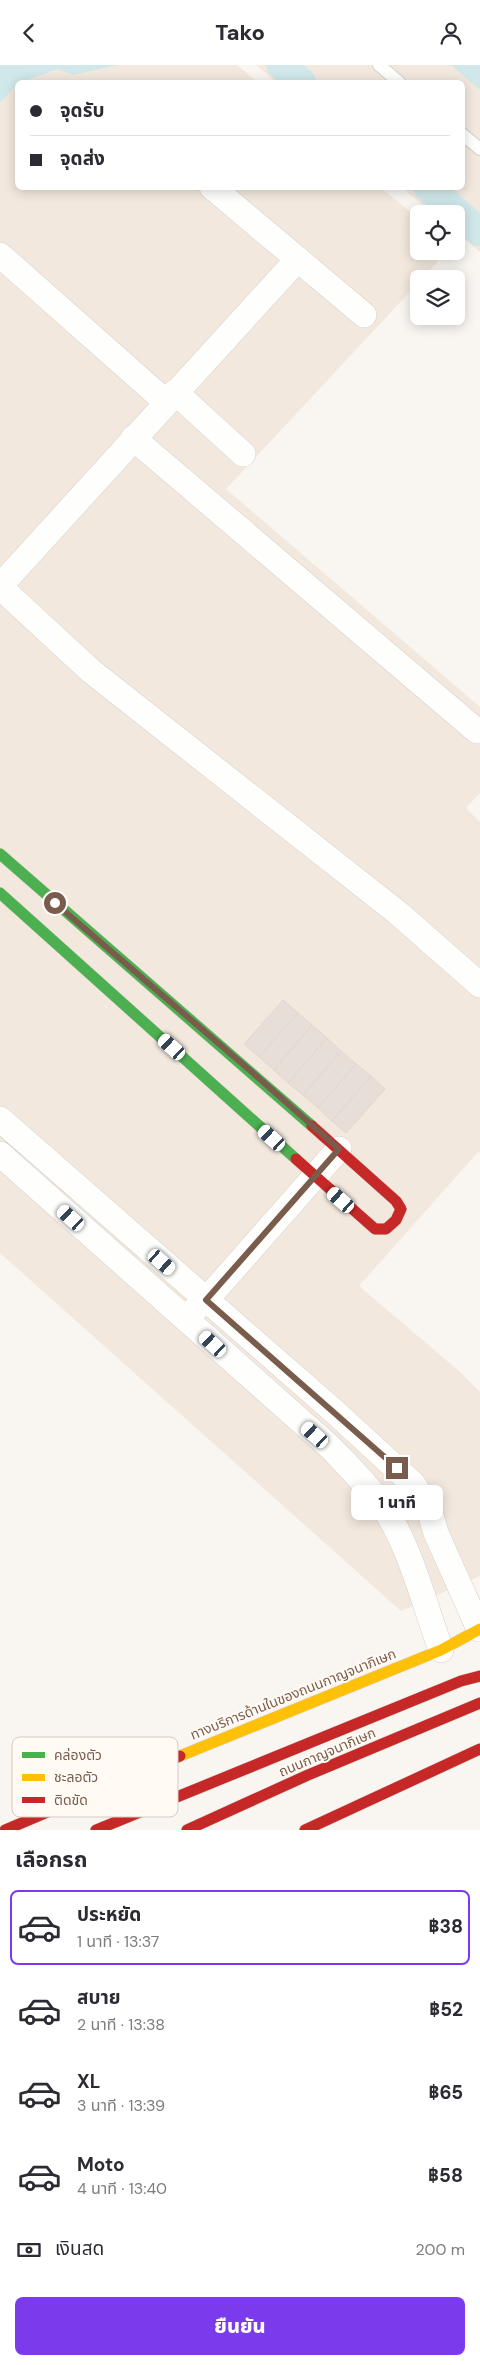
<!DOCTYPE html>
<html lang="th">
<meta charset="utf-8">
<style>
body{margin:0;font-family:"DM Sans","Noto Sans Thai",sans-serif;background:#f7f7f7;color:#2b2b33;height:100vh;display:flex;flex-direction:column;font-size:19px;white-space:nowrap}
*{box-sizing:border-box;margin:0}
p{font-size:16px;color:#7c7c81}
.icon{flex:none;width:28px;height:28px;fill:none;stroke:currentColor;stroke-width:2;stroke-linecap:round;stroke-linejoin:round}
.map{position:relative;height:1765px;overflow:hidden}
.drawer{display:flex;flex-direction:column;background:#fff;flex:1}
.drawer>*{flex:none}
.banner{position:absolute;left:15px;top:15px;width:450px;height:110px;border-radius:8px;box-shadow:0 2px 12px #0003;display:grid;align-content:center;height:110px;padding:0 15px;background:#fff}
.controls{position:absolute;left:410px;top:140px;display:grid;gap:10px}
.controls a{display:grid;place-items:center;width:55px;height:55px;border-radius:8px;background:#fff;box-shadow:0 2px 12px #0003;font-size:25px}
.end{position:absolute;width:22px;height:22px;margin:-11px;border:6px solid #7a5c4d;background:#fff;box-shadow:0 0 0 2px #fff}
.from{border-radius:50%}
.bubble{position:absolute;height:35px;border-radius:8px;background:#fff;box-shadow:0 2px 12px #0003;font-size:16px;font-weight:800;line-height:35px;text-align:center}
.car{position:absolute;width:15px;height:30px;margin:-15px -8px;border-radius:6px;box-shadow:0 0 4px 1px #0007;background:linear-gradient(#fff 24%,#345 0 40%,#fff 0 76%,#345 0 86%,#fff 0)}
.banner b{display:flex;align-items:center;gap:18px;height:48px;font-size:19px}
.banner b+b{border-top:1px solid #e1e1e2}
.banner i{width:12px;height:12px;background:#2b2b33}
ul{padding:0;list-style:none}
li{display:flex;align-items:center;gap:15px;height:75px;margin:0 10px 8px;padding:0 5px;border:2px solid transparent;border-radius:8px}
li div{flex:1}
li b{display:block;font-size:19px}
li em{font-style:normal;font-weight:800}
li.selected{border-color:#7c3aed}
li>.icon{width:45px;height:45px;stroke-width:1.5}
h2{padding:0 15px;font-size:22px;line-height:60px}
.pay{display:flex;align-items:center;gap:12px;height:55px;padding:0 15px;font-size:19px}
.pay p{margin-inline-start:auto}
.button{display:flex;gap:10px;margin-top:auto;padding:10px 15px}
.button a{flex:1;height:58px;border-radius:8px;background:#7c3aed;color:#fff;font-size:20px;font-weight:800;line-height:58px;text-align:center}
header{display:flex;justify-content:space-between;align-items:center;height:65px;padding:0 15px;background:#fff;font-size:22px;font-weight:800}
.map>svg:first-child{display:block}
</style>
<header><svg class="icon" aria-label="back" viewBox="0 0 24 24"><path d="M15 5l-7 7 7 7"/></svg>Tako<svg class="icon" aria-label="person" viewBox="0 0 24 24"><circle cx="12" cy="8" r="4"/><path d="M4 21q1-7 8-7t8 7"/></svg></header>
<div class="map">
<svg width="480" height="1765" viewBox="0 0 480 1765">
<rect width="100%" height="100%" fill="#f9f5f0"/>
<g fill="#f2e8de">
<path d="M0 0H237L257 17 18 18V122L381 123 419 154V186H447L422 214H419V217L226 424 480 642V728L466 743 480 757V1088L478 1087 359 1221 459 1306 480 1327V1511L401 1546 0 1188Z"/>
<path d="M256 0H480V187L456 167V149H434L402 123 462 122V18L276 17Z"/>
</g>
<g fill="#d0e8ea">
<path d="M0 0H117L73 10 58 4 18 18 17 20 0 37Z"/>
<path d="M451 0H480V25Z"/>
</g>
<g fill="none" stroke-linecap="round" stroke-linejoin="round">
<g stroke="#d0e8ea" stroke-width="29">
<path d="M281 0 302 18"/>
<path d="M428 122 480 167"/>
</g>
</g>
<g fill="#e6ded7" stroke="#e2d8d2">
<path d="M283 935 298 948 259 992 244 979Z"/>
<path d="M298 948 312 960 274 1005 259 992Z"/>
<path d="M312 960 327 973 288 1018 274 1005Z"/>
<path d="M327 973 341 986 303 1030 288 1018Z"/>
<path d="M341 986 356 999 318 1043 303 1030Z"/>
<path d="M356 999 371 1011 332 1056 318 1043Z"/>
<path d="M371 1011 385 1024 346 1068 332 1056Z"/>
</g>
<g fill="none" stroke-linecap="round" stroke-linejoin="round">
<defs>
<g id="lane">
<path d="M379 0 400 18"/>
<path d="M462 69 480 84"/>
</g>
<g id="street">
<path d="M212 122 364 250"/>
<path d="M0 190 166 337"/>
<path d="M175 327 243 389"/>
<path d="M133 373 477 666"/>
<path d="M0 521 298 194"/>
<path d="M0 522 91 606 398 848 480 920"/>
<path d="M0 1054 336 1348 413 1419 429 1444 436 1468 479 1564"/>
<path d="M0 1089 330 1382C349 1402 368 1420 384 1443 410 1481 425 1541 441 1585"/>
<path d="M193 1246 206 1235 339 1084"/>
</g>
<g id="fast">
<path d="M0 789 312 1061"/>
<path d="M0 828 296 1094"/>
</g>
<path id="slow" d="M180 1691 441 1585 480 1564"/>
<g id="jam">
<path d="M296 1094 375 1164H386L396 1155 401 1144 396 1136 312 1061"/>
<path d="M5 1765 180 1691"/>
<path d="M96 1765 461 1616 480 1611"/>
<path d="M187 1765 308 1710 480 1638"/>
<path d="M305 1765 480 1684"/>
</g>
</defs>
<use href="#lane" stroke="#d7d1cb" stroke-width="14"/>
<use href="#street" stroke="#d7d1cb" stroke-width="26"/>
<use href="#fast" stroke="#d9d2cb" stroke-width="12"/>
<use href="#slow" stroke="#d9d2cb" stroke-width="12"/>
<use href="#jam" stroke="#d9d2cb" stroke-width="12"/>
<use href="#lane" stroke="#fefefd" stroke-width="12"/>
<use href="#street" stroke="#fefefd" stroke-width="25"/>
<use href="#fast" stroke="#4caf50" stroke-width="11"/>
<use href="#slow" stroke="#ffc107" stroke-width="11"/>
<use href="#jam" stroke="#c62828" stroke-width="11"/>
</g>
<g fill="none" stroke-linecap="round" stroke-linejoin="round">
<path stroke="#7a5c4d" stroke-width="6" d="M55 838 253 1008 339 1084 206 1235 397 1403"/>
</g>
<g text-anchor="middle" stroke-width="4" stroke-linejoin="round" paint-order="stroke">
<g font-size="14" fill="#7a5c4d" stroke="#fffaf3">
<text transform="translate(293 1629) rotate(-22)" y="5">ทางบริการด้านในของถนนกาญจนาภิเษก</text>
<text transform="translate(327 1687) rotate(-23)" y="5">ถนนกาญจนาภิเษก</text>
</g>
</g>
<rect x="12" y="1672" width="166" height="80" rx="8" fill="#fffaf3" stroke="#d7cbc1" stroke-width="1"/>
<rect x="22" y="1687" width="23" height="6" fill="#4caf50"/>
<rect x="22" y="1709" width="23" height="7" fill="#ffc107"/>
<rect x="22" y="1732" width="23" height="6" fill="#c62828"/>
<g font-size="14" fill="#7a5c4d">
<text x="54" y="1695">คล่องตัว</text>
<text x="54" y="1717">ชะลอตัว</text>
<text x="54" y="1740">ติดขัด</text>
</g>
</svg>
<div class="controls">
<a><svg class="icon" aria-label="locate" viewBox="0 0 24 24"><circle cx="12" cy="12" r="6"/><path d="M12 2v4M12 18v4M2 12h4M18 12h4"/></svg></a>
<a><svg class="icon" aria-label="layers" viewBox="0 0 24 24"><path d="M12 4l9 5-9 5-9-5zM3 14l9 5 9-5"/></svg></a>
</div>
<i class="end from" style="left:55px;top:838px"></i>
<i class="end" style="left:397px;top:1403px"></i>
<div class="bubble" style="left:351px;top:1420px;width:92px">1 นาที</div>
<i class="car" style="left:172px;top:982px;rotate:312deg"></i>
<i class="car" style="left:272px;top:1073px;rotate:312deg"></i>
<i class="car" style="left:341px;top:1135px;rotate:311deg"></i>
<i class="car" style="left:71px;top:1153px;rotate:312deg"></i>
<i class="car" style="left:162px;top:1197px;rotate:131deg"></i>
<i class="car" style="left:213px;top:1279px;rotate:312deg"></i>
<i class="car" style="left:315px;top:1370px;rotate:312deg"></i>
<div class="banner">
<b><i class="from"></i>จุดรับ</b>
<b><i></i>จุดส่ง</b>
</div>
</div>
<section class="drawer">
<h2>เลือกรถ</h2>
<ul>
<li class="selected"><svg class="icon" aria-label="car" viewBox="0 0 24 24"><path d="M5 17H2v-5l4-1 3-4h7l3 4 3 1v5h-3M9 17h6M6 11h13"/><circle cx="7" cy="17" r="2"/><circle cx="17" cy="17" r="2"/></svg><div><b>ประหยัด</b><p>1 นาที · 13:37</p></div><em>฿38</em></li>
<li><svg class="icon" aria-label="car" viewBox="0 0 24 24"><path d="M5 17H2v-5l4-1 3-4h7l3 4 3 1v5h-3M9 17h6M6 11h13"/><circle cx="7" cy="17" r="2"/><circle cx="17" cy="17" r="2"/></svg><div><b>สบาย</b><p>2 นาที · 13:38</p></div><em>฿52</em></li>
<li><svg class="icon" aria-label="car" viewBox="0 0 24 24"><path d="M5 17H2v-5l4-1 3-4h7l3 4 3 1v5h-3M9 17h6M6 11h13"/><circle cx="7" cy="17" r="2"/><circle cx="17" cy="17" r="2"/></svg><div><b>XL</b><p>3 นาที · 13:39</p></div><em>฿65</em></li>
<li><svg class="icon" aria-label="car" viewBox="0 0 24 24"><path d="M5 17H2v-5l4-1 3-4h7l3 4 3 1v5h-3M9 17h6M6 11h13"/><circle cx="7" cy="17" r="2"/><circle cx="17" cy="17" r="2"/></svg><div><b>Moto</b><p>4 นาที · 13:40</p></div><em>฿58</em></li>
</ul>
<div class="pay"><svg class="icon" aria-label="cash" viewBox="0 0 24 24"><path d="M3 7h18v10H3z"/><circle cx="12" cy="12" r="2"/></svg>เงินสด<p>200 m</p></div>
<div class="button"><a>ยืนยัน</a></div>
</section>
